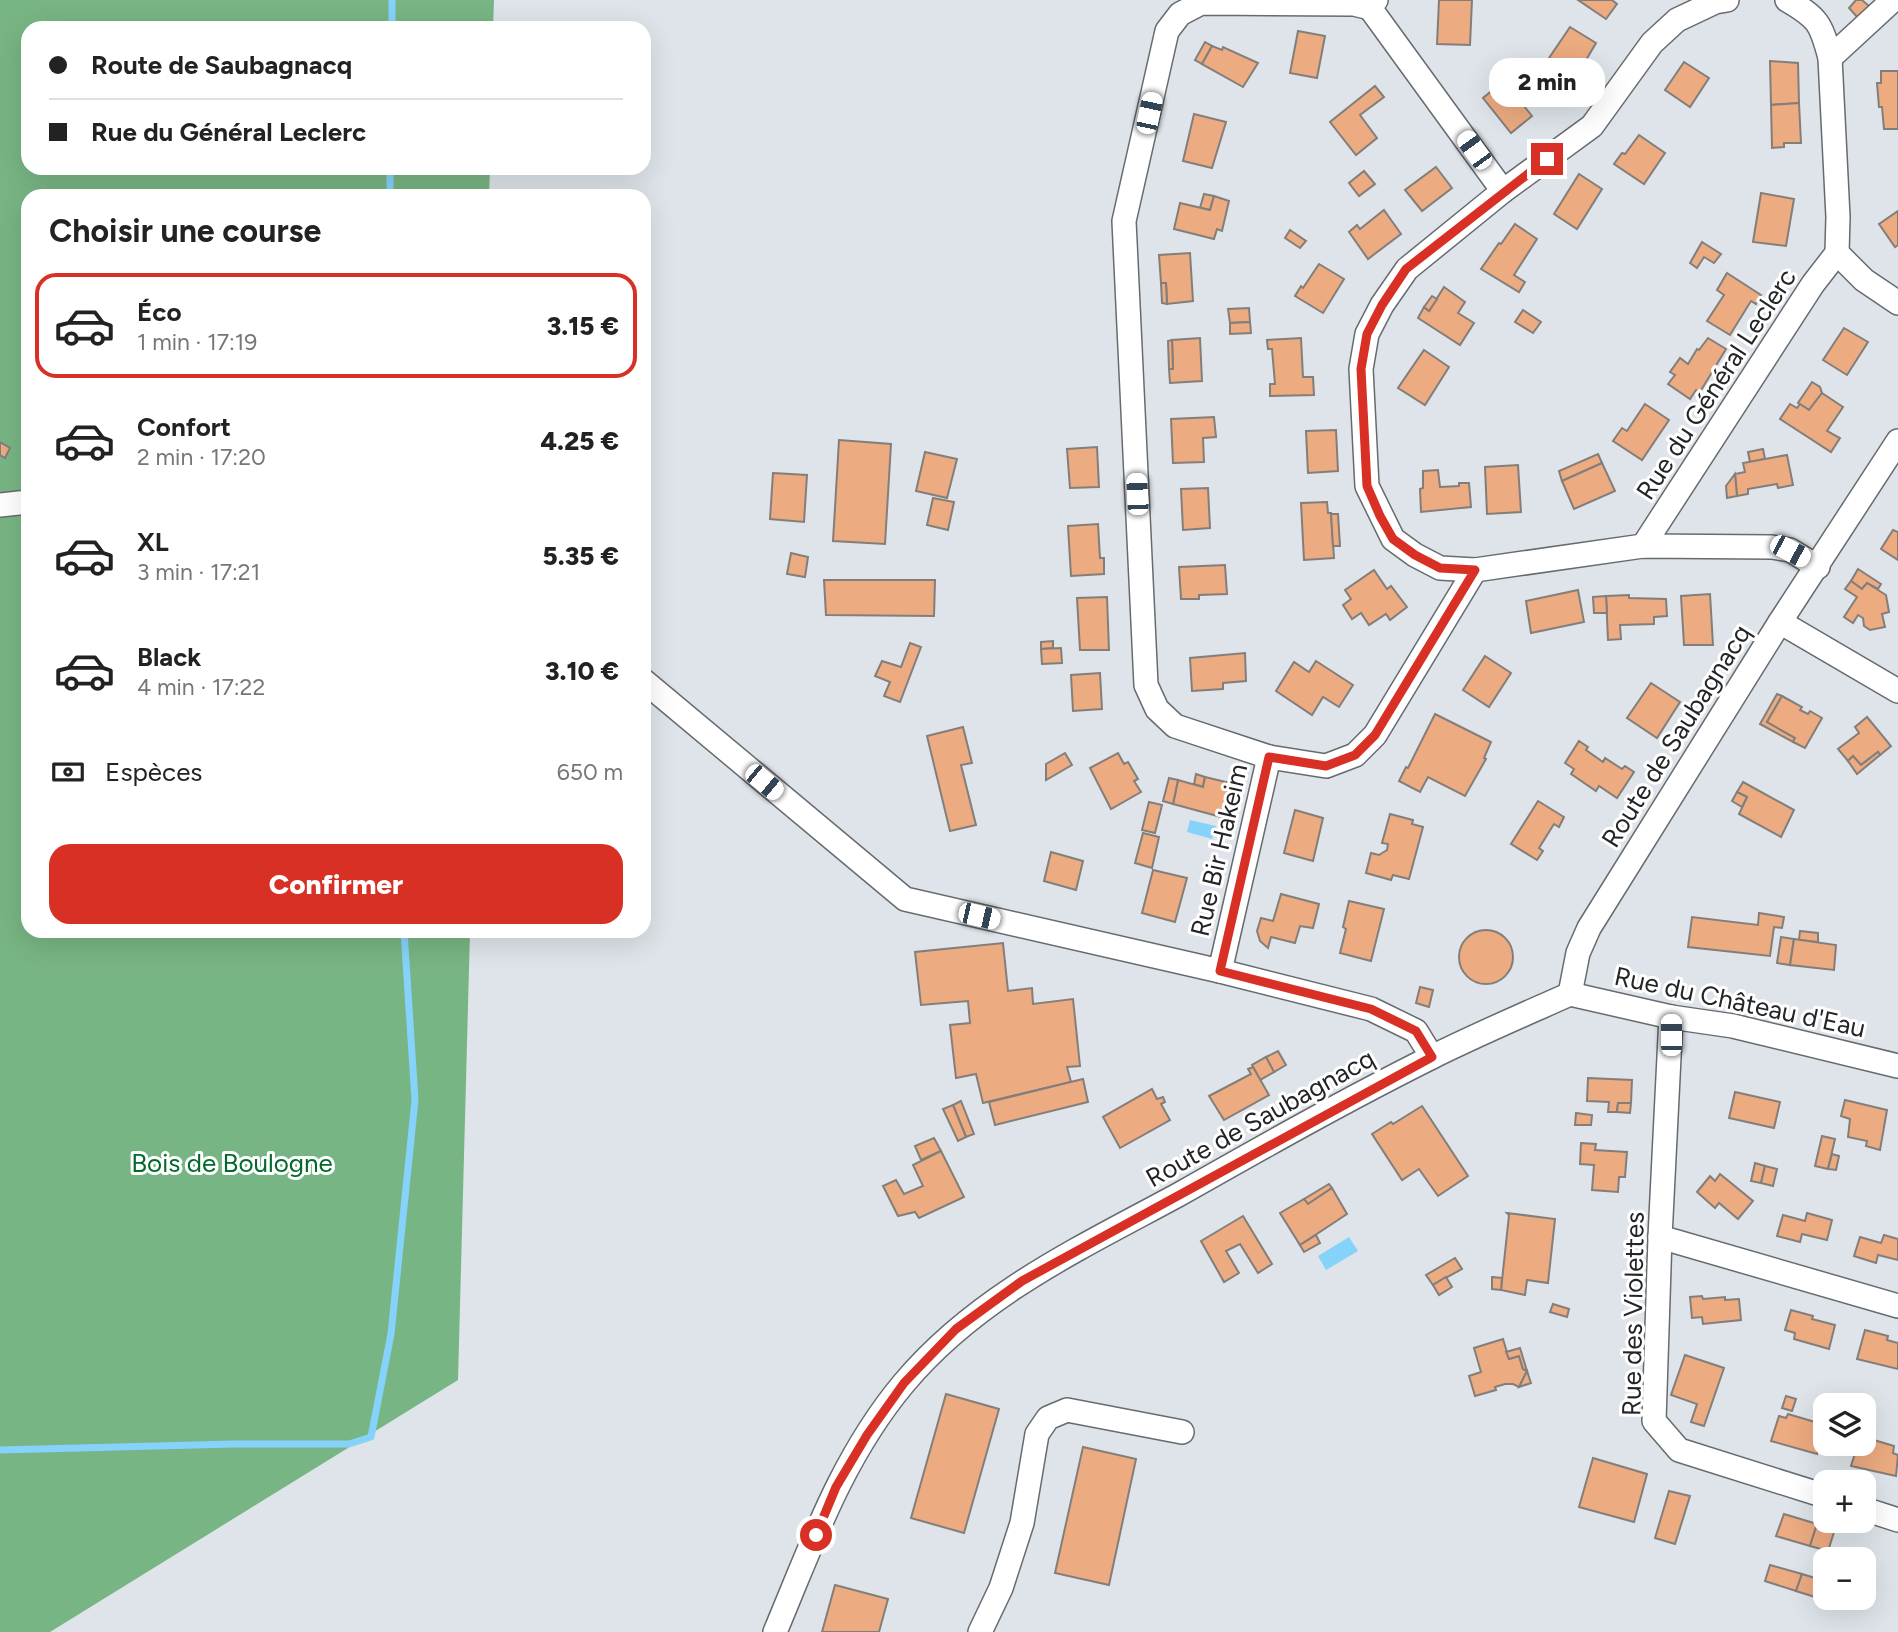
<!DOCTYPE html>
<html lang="fr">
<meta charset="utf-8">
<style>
body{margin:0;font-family:Figtree,sans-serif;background:#f2f2f2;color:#222;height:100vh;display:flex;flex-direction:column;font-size:26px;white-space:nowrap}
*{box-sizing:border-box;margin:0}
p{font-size:23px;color:#767676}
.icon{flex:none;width:38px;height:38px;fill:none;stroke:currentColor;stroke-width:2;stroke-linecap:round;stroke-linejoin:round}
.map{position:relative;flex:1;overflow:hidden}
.details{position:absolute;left:21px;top:189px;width:630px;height:749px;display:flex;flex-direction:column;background:#fff;border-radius:21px;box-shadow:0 7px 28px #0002}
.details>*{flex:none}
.hud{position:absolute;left:21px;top:21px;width:630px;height:154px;border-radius:21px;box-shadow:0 7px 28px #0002;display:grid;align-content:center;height:154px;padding:0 28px;background:#fff}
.buttons{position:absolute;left:1813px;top:1393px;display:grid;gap:14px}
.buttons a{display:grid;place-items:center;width:63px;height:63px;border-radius:14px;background:#fff;box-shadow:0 7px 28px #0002;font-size:35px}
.end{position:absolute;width:32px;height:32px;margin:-16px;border:9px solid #d93025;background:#fff;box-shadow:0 0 0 4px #fff}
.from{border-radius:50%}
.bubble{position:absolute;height:49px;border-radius:21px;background:#fff;box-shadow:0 7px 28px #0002;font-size:23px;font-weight:800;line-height:49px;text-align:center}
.car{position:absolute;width:21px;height:42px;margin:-21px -10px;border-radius:9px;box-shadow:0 0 5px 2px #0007;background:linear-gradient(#fff 24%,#345 0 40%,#fff 0 76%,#345 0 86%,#fff 0)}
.hud b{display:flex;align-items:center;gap:24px;height:66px;font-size:26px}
.hud b+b{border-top:2px solid #e0e0e0}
.hud i{width:18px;height:18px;background:#222}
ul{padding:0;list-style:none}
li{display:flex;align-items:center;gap:21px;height:105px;margin:0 14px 10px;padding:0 14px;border:4px solid transparent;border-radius:21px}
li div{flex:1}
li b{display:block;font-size:26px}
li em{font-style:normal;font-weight:800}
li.active{border-color:#d93025}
li>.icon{width:63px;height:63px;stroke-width:1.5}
h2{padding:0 28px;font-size:32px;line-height:84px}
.pay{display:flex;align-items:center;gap:18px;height:77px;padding:0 28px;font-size:26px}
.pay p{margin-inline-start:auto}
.action{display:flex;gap:14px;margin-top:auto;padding:14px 28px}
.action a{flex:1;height:80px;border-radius:21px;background:#d93025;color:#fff;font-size:28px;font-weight:800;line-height:80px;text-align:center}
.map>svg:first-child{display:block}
</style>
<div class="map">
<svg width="1898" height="1632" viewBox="0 0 1898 1632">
<rect width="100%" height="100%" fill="#dee4e9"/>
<path fill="#78b584" d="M0 0H494L493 28H28V168H490L489 196H28V931H470L458 1380 50 1632H0Z"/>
<g fill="#85d3fa">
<path d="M1190 820 1216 826 1212 839 1187 832Z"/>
<path d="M1349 1237 1358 1251 1326 1270 1318 1256Z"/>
</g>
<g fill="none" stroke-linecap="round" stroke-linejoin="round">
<g stroke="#85d3fa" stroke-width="7">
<path d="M392 28V0"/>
<path d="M390 196V168"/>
<path d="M0 1450 234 1444H349L371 1437 391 1334 415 1100 404 931"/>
</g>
</g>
<g fill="#ecab81" stroke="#847e7a" stroke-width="2">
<path d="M1439 0H1472L1470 45 1437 44Z"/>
<path d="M1578 0H1612L1617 4 1606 19Z"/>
<path d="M1856 0H1862L1869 6 1858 18 1849 8Z"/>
<path d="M1570 27 1596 43 1573 82 1545 64Z"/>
<path d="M1298 31 1325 36 1317 78 1290 73Z"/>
<path d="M1205 42 1212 46 1202 64 1195 60Z"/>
<path d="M1212 46 1222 50 1223 47 1258 63 1243 87 1202 64Z"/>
<path d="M1770 61 1798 63 1799 103 1771 105Z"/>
<path d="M1684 62 1709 78 1690 107 1665 90Z"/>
<path d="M1881 71H1898V129H1884L1882 107H1879L1877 83H1881Z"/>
<path d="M1504 81 1532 116 1511 133 1483 98Z"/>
<path d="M1375 86 1384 97 1360 115 1377 138 1356 155 1330 122Z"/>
<path d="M1799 103 1801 143H1784V147L1772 148 1771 105Z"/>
<path d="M1194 114 1226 122 1212 168 1183 161Z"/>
<path d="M1639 135 1665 153 1644 184 1614 164 1622 153 1625 154Z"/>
<path d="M1436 167 1452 188 1422 211 1405 190Z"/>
<path d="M1364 171 1375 184 1359 196 1349 183Z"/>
<path d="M1579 174 1602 189 1577 229 1554 214Z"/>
<path d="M1761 193 1794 199 1786 246 1753 242Z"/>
<path d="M1204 194 1214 196 1210 210 1200 208Z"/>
<path d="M1214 196 1229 201 1222 231 1217 229 1214 239 1174 229 1180 203 1210 210Z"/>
<path d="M1384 210 1401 234 1368 259 1349 232 1357 225 1360 229Z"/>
<path d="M1898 211V245L1895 247 1879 224Z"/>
<path d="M1515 224 1537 239 1514 275 1525 282 1519 292 1481 269 1499 243 1501 244Z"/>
<path d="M1290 230 1306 241 1300 248 1285 238Z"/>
<path d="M1702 242 1721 254 1714 263 1704 257 1697 268 1690 263Z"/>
<path d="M1190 253 1193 301 1167 304 1166 283H1161L1159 255Z"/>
<path d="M1319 264 1344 279 1323 313 1295 296 1301 286 1303 288Z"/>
<path d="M1727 273 1761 295 1756 304 1751 301 1730 335 1707 321 1724 295 1717 290Z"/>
<path d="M1161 283H1166L1167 304 1162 303Z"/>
<path d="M1444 287 1465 302 1458 313 1474 323 1460 345 1418 318 1424 307 1429 311Z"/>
<path d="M1432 296 1437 299 1429 311 1424 307Z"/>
<path d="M1249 308 1250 322 1230 323 1228 309Z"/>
<path d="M1523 310 1541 322 1533 333 1515 322Z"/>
<path d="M1250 322 1251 333 1230 334V323Z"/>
<path d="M1844 328 1868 342 1847 375 1823 360Z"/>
<path d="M1200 338 1202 381 1170 383 1169 369H1173L1172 340Z"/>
<path d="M1301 338 1303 377H1313L1314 395 1270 396V384H1275L1272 349H1268L1267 340Z"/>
<path d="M1708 338 1726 349 1700 392 1696 390 1690 399 1668 384 1675 375 1670 372 1680 358 1688 364 1697 349 1699 350Z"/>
<path d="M1172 340 1173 369H1169L1168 341Z"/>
<path d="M1424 350 1449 367 1425 405 1398 388Z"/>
<path d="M1812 382 1820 387 1822 393 1809 410 1798 403Z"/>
<path d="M1822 393 1843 407 1827 431 1840 438 1831 452 1780 419 1790 404 1797 408 1800 404 1809 410Z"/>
<path d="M1645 404 1669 420 1642 460 1613 441 1622 428 1627 431Z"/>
<path d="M1214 417 1216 437 1203 438 1204 462 1173 463 1171 419Z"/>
<path d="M1336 430 1338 471 1308 473 1306 431Z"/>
<path d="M839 440 891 444 885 544 833 541Z"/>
<path d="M0 442 10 448 5 458 0 455Z"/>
<path d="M1097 447 1099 487 1070 488 1067 449Z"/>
<path d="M1763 449 1765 459 1750 462 1748 452Z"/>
<path d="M925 452 957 459 947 498 916 491Z"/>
<path d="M1598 454 1602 463 1562 481 1559 471Z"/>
<path d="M1787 455 1793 485 1778 488 1777 484 1748 489V494L1737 496 1735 474 1745 472 1743 463Z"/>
<path d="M1602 463 1615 491 1574 509 1562 481Z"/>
<path d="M1518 465 1521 512 1487 514 1485 467Z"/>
<path d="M1438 470 1440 487 1459 486V483H1469L1471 507 1421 512 1420 489 1423 488V471Z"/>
<path d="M773 473 807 475 804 522 770 519Z"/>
<path d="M1735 474 1737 496 1727 498 1726 486Z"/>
<path d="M1208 488 1210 528 1183 530 1181 489Z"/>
<path d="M933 498 954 502 948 530 927 525Z"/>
<path d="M1327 502 1328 513H1331L1334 558 1304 560 1301 503Z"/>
<path d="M1331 514H1338L1340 546H1333Z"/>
<path d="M1098 524 1100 558H1104V574L1071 576 1068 526Z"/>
<path d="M1893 530 1898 532V560L1881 549Z"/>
<path d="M791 553 808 557 805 577 787 574Z"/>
<path d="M1225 565 1227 594 1199 595V599H1181L1179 567Z"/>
<path d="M1858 569 1881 584 1878 589 1867 583 1862 589 1851 581Z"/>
<path d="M1374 570 1387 589 1391 586 1407 607 1390 620 1386 614 1369 625 1361 613 1352 619 1343 605 1351 599 1345 590Z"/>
<path d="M824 580H935L934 616 826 615Z"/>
<path d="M1851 581 1862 589 1867 583 1886 595 1889 612 1882 614 1885 627 1870 630 1864 626 1863 618 1858 615 1853 623 1844 617 1857 597 1845 589Z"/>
<path d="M1578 590 1584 622 1531 633 1526 601Z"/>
<path d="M1710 594 1713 645H1684L1681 596Z"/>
<path d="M1629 595V598L1666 599 1667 616 1654 617V624L1620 625 1621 639 1608 640 1606 596Z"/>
<path d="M1606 596 1607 613H1594L1593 597Z"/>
<path d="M1107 597 1109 650H1080L1077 598Z"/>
<path d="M1053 641V648L1041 649V642Z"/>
<path d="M910 643 921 647 900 702 884 696 890 682 875 676 882 661 901 667Z"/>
<path d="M1061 648 1062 663 1042 664 1041 649Z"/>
<path d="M1245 653 1246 681 1223 683V689L1192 691 1190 658Z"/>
<path d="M1485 656 1511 673 1489 707 1463 690Z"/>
<path d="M1316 661 1353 685 1339 707 1323 697 1312 715 1276 691 1294 662 1309 672Z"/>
<path d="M1100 673 1102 709 1073 711 1071 675Z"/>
<path d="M1651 683 1680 702 1657 738 1627 718Z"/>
<path d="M1777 694 1782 696 1767 722 1795 738 1793 742 1760 724Z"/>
<path d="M1782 696 1802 707 1800 710 1808 714 1810 711 1822 718 1805 748 1793 742 1795 738 1767 722Z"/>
<path d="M1435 714 1491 742 1484 758 1486 759 1465 796 1428 777 1420 792 1399 781 1406 767 1408 768Z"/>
<path d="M1867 717 1891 746 1880 755 1878 752 1861 765 1853 756 1848 761 1838 749 1859 733 1855 727Z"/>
<path d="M963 727 972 763 961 765 976 825 950 831 927 736Z"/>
<path d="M1579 741 1588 747 1586 750 1603 762 1605 758 1622 769 1625 766 1634 772 1617 798 1599 786 1596 791 1571 774 1574 769 1565 763Z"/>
<path d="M1878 752 1880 755 1857 774 1848 761 1853 756 1861 765Z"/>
<path d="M1065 753 1072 765 1046 780V764Z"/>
<path d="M1118 753 1124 764 1128 762 1138 779 1134 781 1141 792 1111 809 1090 768Z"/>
<path d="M1196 774 1205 777 1203 787 1194 784Z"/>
<path d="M1205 777 1230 783 1221 817 1173 804 1178 780 1203 787Z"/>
<path d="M1169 778 1178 780 1173 804 1163 801Z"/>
<path d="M1743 782 1794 810 1781 837 1739 814 1747 797 1737 792Z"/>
<path d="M1737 792 1747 797 1742 807 1732 801Z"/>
<path d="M1538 801 1564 817 1559 827 1554 824 1539 848 1543 851 1537 860 1511 844Z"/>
<path d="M1149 802 1162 805 1155 833 1142 830Z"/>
<path d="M1295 810 1323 818 1313 861 1284 853Z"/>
<path d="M1390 814 1413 820 1412 824 1423 827 1409 879 1393 875 1391 880 1366 873 1371 853 1379 855 1387 850 1388 844 1382 843Z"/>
<path d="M1143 833 1159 837 1152 868 1135 863Z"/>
<path d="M1051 852 1083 861 1076 890 1044 881Z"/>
<path d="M1153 870 1187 878 1175 922 1142 913Z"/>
<path d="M1281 894 1319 904 1313 928 1300 926 1295 943 1271 937 1268 948 1260 941 1257 931 1261 918 1273 921Z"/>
<path d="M1349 901 1384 909 1371 961 1340 953 1346 929 1343 927Z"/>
<path d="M1759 913 1784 917 1782 928 1774 927 1770 956 1688 947 1692 917 1758 925Z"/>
<circle cx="1486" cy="957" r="27"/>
<path d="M1800 931 1818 933V942L1799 940Z"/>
<path d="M1781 937 1794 939 1790 965 1777 963Z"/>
<path d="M1794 939 1836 945 1834 970 1790 965Z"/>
<path d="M1003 943 1008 991 1032 988 1033 1004 1073 999 1080 1066 1067 1067 1071 1082 983 1103 976 1074 956 1078 950 1025 970 1023 968 1001 921 1005 915 952Z"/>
<path d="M1420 987 1433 990 1429 1007 1416 1003Z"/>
<path d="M1278 1051 1286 1065 1274 1072 1266 1057Z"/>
<path d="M1266 1057 1274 1072 1260 1080 1252 1065Z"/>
<path d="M1253 1067 1269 1095 1224 1120 1209 1096 1251 1074 1248 1069Z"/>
<path d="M1588 1078 1632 1080 1631 1103H1618L1617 1112H1608L1609 1102 1587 1101Z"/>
<path d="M1083 1079 1088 1102 995 1125 989 1102Z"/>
<path d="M1152 1089 1157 1099 1163 1097 1165 1102 1161 1104 1170 1120 1120 1148 1103 1117Z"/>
<path d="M1735 1092 1780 1102 1774 1128 1729 1118Z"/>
<path d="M1845 1100 1887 1110 1880 1150 1866 1146 1867 1141 1848 1137 1850 1119 1841 1116Z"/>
<path d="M961 1101 974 1134 966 1137 953 1105Z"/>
<path d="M1618 1103H1631L1630 1113 1617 1112Z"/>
<path d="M953 1105 966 1137 958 1141 943 1109Z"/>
<path d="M1422 1106 1468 1176 1438 1196 1419 1169 1402 1180 1372 1134 1391 1122 1393 1124Z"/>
<path d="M1576 1113 1592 1115 1591 1125H1575Z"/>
<path d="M1822 1136 1835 1139 1828 1169 1815 1166Z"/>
<path d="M934 1138 941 1151 921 1160 915 1146Z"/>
<path d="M1581 1143 1596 1144 1595 1150 1627 1152 1625 1177H1619L1618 1192 1592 1190 1594 1165 1580 1164Z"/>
<path d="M941 1151 964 1197 919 1218 915 1212 898 1216 883 1186 896 1180 904 1194 923 1186 913 1165Z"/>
<path d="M1832 1154 1839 1156 1836 1170 1828 1169Z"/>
<path d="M1755 1163 1765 1166 1761 1183 1751 1181Z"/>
<path d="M1765 1166 1777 1169 1773 1186 1761 1183Z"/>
<path d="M1720 1174 1753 1201 1738 1219 1719 1203 1715 1208 1697 1192 1710 1176 1715 1181Z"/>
<path d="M1329 1184 1332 1188 1308 1204 1304 1199Z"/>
<path d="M1332 1188 1347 1214 1300 1245 1280 1213 1304 1199 1308 1204Z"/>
<path d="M1507 1213 1555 1219 1548 1283 1527 1280 1525 1295 1501 1290 1509 1215Z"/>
<path d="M1807 1213 1832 1220 1827 1240 1802 1234 1800 1242 1777 1236 1783 1215 1805 1221Z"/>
<path d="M1243 1216 1272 1264 1258 1273 1240 1244 1226 1251 1239 1273 1224 1282 1201 1241Z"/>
<path d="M1316 1235 1320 1243 1304 1252 1300 1245Z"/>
<path d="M1884 1235 1898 1239V1260L1878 1255 1876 1263 1854 1256 1860 1237 1881 1243Z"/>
<path d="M1455 1258 1462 1269 1433 1285 1426 1275Z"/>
<path d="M1446 1277 1452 1287 1439 1295 1433 1285Z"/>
<path d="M1492 1277 1502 1278 1501 1290 1492 1289Z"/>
<path d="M1702 1296 1703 1299 1725 1297V1300L1739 1299 1741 1320 1703 1324 1702 1317 1692 1318 1690 1297Z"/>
<path d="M1553 1304 1569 1309 1567 1317 1550 1312Z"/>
<path d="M1791 1310 1813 1316 1812 1319 1835 1325 1829 1349 1794 1339 1795 1333 1785 1330Z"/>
<path d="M1865 1330 1888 1336 1887 1340 1898 1343V1369L1857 1359Z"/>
<path d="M1503 1339 1509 1359 1519 1356 1523 1369 1527 1371 1519 1387 1513 1384H1505L1495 1387 1496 1390 1475 1396 1469 1376 1481 1372 1474 1348Z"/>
<path d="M1520 1348 1527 1371 1523 1369 1519 1356 1509 1359 1506 1352Z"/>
<path d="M1685 1355 1724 1368 1704 1426 1691 1422 1697 1404 1671 1395Z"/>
<path d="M1527 1371 1531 1383 1519 1387Z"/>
<path d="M946 1394 999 1409 964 1533 911 1518Z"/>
<path d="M1786 1396 1796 1399 1792 1411 1782 1408Z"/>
<path d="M1788 1414 1825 1425 1817 1454 1771 1441 1779 1416 1786 1418Z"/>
<path d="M1864 1437 1894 1446 1893 1453 1898 1455 1896 1476 1851 1466 1858 1444H1864Z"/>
<path d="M1083 1447 1136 1459 1109 1585 1055 1573Z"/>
<path d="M1593 1458 1647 1474 1634 1522 1579 1507Z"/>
<path d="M1669 1491 1690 1496 1675 1544 1655 1538Z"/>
<path d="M1784 1514 1817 1524 1810 1546 1776 1536Z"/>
<path d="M1817 1524 1835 1529 1828 1551 1810 1546Z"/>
<path d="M1770 1565 1802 1574 1796 1591 1765 1581Z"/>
<path d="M1802 1574 1825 1581V1598H1836L1834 1603 1796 1591Z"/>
<path d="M835 1585 888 1599 879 1632H822Z"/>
</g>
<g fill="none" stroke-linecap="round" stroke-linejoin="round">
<defs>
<g id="minor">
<path d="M1376 0 1370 8 1503 191"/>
<path d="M1727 0 1715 2 1677 20 1652 43 1592 126 1503 191 1407 269 1382 305 1367 334 1361 369 1367 486 1393 539 1415 555 1440 568 1475 570 1643 546 1772 547 1790 550 1818 567"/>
<path d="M1787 0C1818 18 1821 23 1830 58L1893 0"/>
<path d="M1370 8 1354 4 1201 3 1180 14 1167 31 1124 221 1146 685 1157 709 1175 726 1269 757 1326 766 1355 755 1375 735 1475 570"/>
<path d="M1830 58 1838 217 1837 253"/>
<path d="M0 505 28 502"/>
<path d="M1643 546 1813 284 1837 253 1864 280 1898 303"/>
<path d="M1780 622 1898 691"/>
<path d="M644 681 905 899 1220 971 1371 1009 1416 1031 1432 1057"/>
<path d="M1220 971 1269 757"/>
<path d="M1570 994 1671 1017 1733 1026 1898 1066"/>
<path d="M1671 1017 1660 1237 1654 1421 1679 1450 1825 1496"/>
<path d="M1660 1237 1898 1306"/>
<path d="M1864 1509 1898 1520"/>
<path d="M775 1632C812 1544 842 1457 904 1383 977 1296 1080 1248 1178 1195 1261 1148 1344 1101 1430 1058 1476 1035 1523 1015 1570 994L1578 953 1589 928 1780 622 1898 441"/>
<path d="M980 1632 1001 1588 1022 1523 1037 1434 1048 1418 1067 1410 1182 1432"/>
</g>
</defs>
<use href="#minor" stroke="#666b70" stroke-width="26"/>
<use href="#minor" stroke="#fff" stroke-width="23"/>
</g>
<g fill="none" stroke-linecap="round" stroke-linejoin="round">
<path stroke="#d93025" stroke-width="9" d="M816 1535 836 1487 867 1435 904 1383 956 1329 1022 1281 1432 1057 1416 1031 1371 1009 1220 971 1269 757 1326 766 1355 755 1375 735 1475 570 1440 568 1415 555 1393 539 1380 516 1367 486 1361 369 1367 334 1382 305 1406 269 1547 159"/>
</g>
<g text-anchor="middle" stroke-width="6" stroke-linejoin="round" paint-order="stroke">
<g font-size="26" fill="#222426" stroke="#fff">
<text transform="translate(1716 384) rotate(-57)" y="9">Rue du Général Leclerc</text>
<text transform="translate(1676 736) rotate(-58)" y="9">Route de Saubagnacq</text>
<text transform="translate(1219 850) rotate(-77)" y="9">Rue Bir Hakeim</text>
<text transform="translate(1740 1002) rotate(12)" y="9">Rue du Château d'Eau</text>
<text transform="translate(1260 1118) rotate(-29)" y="9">Route de Saubagnacq</text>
<text transform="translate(1633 1314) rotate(-89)" y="9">Rue des Violettes</text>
</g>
<g font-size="26" fill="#03692d" stroke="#fff">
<text x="232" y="1172">Bois de Boulogne</text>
</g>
</g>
</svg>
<div class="buttons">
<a><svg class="icon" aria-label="layers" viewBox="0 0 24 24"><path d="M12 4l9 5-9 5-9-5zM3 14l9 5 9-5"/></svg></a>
<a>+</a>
<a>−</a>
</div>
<i class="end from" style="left:816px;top:1535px"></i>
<i class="end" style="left:1547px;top:159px"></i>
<div class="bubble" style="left:1489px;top:58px;width:116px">2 min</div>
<i class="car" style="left:1149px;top:113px;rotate:12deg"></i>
<i class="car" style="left:1474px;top:150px;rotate:324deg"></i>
<i class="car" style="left:1137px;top:494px;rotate:357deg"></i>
<i class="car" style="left:1790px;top:551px;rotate:118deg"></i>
<i class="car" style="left:764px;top:782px;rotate:130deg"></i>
<i class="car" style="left:979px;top:916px;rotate:103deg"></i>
<i class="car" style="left:1671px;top:1035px;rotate:0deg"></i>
<div class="hud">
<b><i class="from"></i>Route de Saubagnacq</b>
<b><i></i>Rue du Général Leclerc</b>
</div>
<section class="details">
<h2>Choisir une course</h2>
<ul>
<li class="active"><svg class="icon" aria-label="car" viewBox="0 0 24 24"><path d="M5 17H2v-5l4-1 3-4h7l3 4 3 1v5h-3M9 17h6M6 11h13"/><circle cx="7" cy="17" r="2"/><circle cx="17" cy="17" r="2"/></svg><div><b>Éco</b><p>1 min · 17:19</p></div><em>3.15 €</em></li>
<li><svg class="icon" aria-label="car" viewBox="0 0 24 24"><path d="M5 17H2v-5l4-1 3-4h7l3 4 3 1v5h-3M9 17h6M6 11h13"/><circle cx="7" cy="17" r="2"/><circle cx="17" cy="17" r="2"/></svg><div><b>Confort</b><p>2 min · 17:20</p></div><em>4.25 €</em></li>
<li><svg class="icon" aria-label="car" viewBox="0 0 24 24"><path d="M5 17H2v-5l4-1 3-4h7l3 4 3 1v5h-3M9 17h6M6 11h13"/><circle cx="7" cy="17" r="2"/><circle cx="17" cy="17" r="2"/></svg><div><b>XL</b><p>3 min · 17:21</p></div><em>5.35 €</em></li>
<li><svg class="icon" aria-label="car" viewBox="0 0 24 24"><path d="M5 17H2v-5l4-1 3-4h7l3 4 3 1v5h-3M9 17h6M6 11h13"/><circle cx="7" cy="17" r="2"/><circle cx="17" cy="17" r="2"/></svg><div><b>Black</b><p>4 min · 17:22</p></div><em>3.10 €</em></li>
</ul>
<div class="pay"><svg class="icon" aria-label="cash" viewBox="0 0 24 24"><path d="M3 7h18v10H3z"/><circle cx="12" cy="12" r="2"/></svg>Espèces<p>650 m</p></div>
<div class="action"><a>Confirmer</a></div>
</section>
</div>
